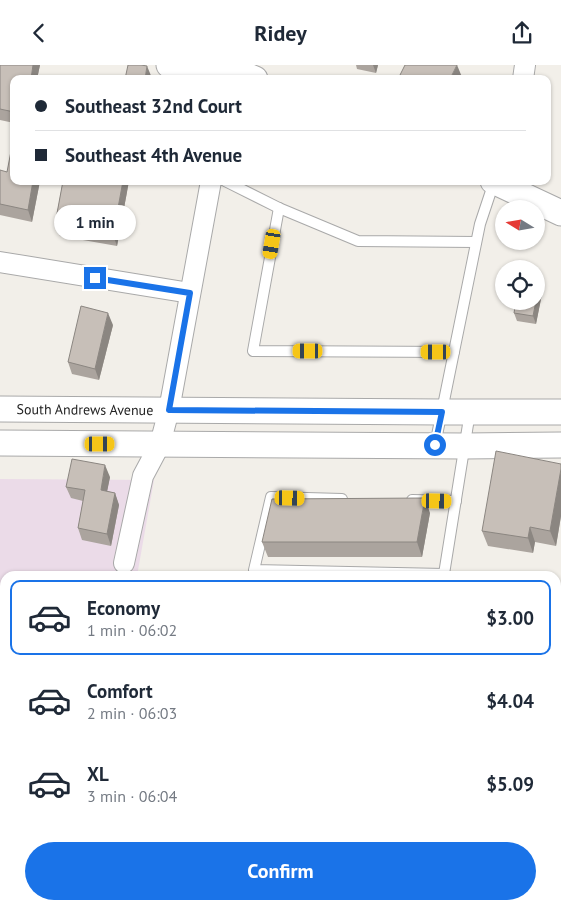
<!DOCTYPE html>
<meta charset="utf-8">
<style>
body{margin:0;font-family:"PT Sans",sans-serif;background:#f6f6f7;color:#1f2937;height:100vh;display:flex;flex-direction:column;font-size:19px;white-space:nowrap}
*{box-sizing:border-box;margin:0}
p{font-size:16px;color:#747a83}
.icon{flex:none;width:28px;height:28px;fill:none;stroke:currentColor;stroke-width:2;stroke-linecap:round;stroke-linejoin:round}
.map{position:relative;flex:1;overflow:hidden}
.details{position:absolute;left:0px;top:506px;width:561px;height:339px;display:flex;flex-direction:column;background:#fff;border-radius:15px 15px 0 0;box-shadow:0 1px 4px #0004}
.details>*{flex:none}
.guide{position:absolute;left:10px;top:10px;width:541px;height:110px;border-radius:10px;box-shadow:0 1px 4px #0004;display:grid;align-content:center;height:110px;padding:0 25px;background:#fff}
.needle{width:32px;rotate:281deg}
.fabs{position:absolute;left:495px;top:135px;display:grid;gap:10px}
.fabs a{display:grid;place-items:center;width:50px;height:50px;border-radius:50%;background:#fff;box-shadow:0 1px 4px #0004;font-size:25px}
.end{position:absolute;width:22px;height:22px;margin:-11px;border:6px solid #1a73e8;background:#fff;box-shadow:0 0 0 2px #fff}
.from{border-radius:50%}
.bubble{position:absolute;height:35px;border-radius:18px;background:#fff;box-shadow:0 1px 4px #0004;font-size:16px;font-weight:700;line-height:35px;text-align:center}
.car{position:absolute;width:15px;height:30px;margin:-15px -8px;border-radius:6px;box-shadow:0 0 4px 1px #0007;background:linear-gradient(#f5c518 24%,#345 0 40%,#f5c518 0 76%,#345 0 86%,#f5c518 0)}
.guide b{display:flex;align-items:center;gap:18px;height:48px;font-size:19px}
.guide b+b{border-top:1px solid #e0e1e3}
.guide i{width:12px;height:12px;background:#1f2937}
ul{padding:9px 0 0;list-style:none}
li{display:flex;align-items:center;gap:15px;height:75px;margin:0 10px 8px;padding:0 15px;border:2px solid transparent;border-radius:10px}
li div{flex:1}
li b{display:block;font-size:19px}
li em{font-style:normal;font-weight:700}
li.selected{border-color:#1a73e8}
li>.icon{width:45px;height:45px;stroke-width:1.5}
.button{display:flex;gap:10px;margin-top:auto;padding:10px 25px}
.button a{flex:1;height:58px;border-radius:30px;background:#1a73e8;color:#fff;font-size:20px;font-weight:700;line-height:58px;text-align:center}
header{display:flex;justify-content:space-between;align-items:center;height:65px;padding:0 25px;background:#fff;font-size:22px;font-weight:700}
.map>svg:first-child{display:block}
</style>
<header><svg class="icon" aria-label="back" viewBox="0 0 24 24"><path d="M15 5l-7 7 7 7"/></svg>Ridey<svg class="icon" aria-label="share" viewBox="0 0 24 24"><path d="M12 15V3M7 8l5-5 5 5M5 13v7h14v-7"/></svg></header>
<div class="map">
<svg width="561" height="844" viewBox="0 0 561 844">
<rect width="100%" height="100%" fill="#f2efe9"/>
<path fill="#ebdbe8" d="M0 414 154 415 137 511H5V779H0Z"/>
<g fill="none" stroke-linecap="round" stroke-linejoin="round">
<defs>
<g id="service">
<path d="M225 116 279 143 358 176 476 177"/>
<path d="M279 143 253 286 454 287"/>
<path d="M435 380 480 159 494 117"/>
<path d="M342 434 271 432 254 505 444 509 470 347"/>
<path d="M412 435 456 436"/>
<path d="M0 547 5 545"/>
<path d="M556 662H561"/>
</g>
<g id="minor">
<path d="M523 14 525 0"/>
<path d="M0 197 190 228"/>
<path d="M124 498 143 411 160 379 169 345 211 116"/>
</g>
<g id="tertiary">
<path d="M169 0 174 2 232 4"/>
<path d="M228 0 232 4 255 14"/>
<path d="M493 116 561 148"/>
<path id="s1" d="M0 344 442 347H561"/>
<path d="M0 378 465 381 561 380"/>
</g>
</defs>
<use href="#service" stroke="#a9a9a9" stroke-width="12"/>
<use href="#minor" stroke="#a9a9a9" stroke-width="22"/>
<use href="#tertiary" stroke="#a9a9a9" stroke-width="27"/>
<use href="#service" stroke="#fff" stroke-width="10"/>
<use href="#minor" stroke="#fff" stroke-width="20"/>
<use href="#tertiary" stroke="#fff" stroke-width="25"/>
<defs>
<g id="rail">
<path d="M0 742 5 743"/>
<path d="M0 769H5"/>
<path d="M556 780H561"/>
<path d="M0 790H5"/>
<path d="M556 793H561"/>
<path d="M0 802H5"/>
<path d="M556 804H561"/>
<path d="M556 812 561 813"/>
</g>
</defs>
<use href="#rail" stroke="#707070" stroke-width="5.5"/>
<use href="#rail" stroke="#fff" stroke-width="4" stroke-dasharray="11" stroke-linecap="butt"/>
</g>
<g fill="#aba49e">
<path d="M0 0H40L37 14H14V58L0 55Z"/>
<path d="M356 0H378L376 8 357 4Z"/>
<path d="M0 105 14 116H40L32 157 0 150Z"/>
<path d="M63 116H129L117 181 60 171 55 159Z"/>
<path d="M542 229 536 259 517 256 514 248Z"/>
<path d="M113 260 99 315 72 309 68 297Z"/>
<path d="M561 399V451L556 481 535 477 533 488 488 481 482 466Z"/>
<path d="M110 412 107 426 115 428 119 440 111 481 82 475 78 463 83 436 71 433 66 422Z"/>
<path d="M430 448 422 492H268L262 477Z"/>
<rect x="556" y="689" width="5" height="62"/>
</g>
<g fill="#8b8681">
<path d="M33 0H40L37 14H31Z"/>
<path d="M373 0H378L376 8Z"/>
<path d="M457 0 462 12 461 14H450Z"/>
<path d="M147 1 152 13V14H145Z"/>
<path d="M33 116H40L32 157 28 145Z"/>
<path d="M123 116H129L117 181 113 170Z"/>
<path d="M539 221 542 229 536 259 533 251Z"/>
<path d="M108 248 113 260 99 315 95 304Z"/>
<path d="M105 400 110 412 105 437 101 425Z"/>
<path d="M561 404V451L556 481 550 466Z"/>
<path d="M115 428 119 440 111 481 107 469Z"/>
<path d="M425 433 430 448 422 492 417 477Z"/>
<path d="M530 462 535 477 533 488 528 473Z"/>
</g>
<g fill="#c7bfb8" stroke="#8b8681">
<path d="M0 0H33L31 14H14V47L0 44Z"/>
<path d="M128 0H141L147 1 145 14H125Z"/>
<path d="M405 0H457L450 14H398Z"/>
<path d="M12 81H14V116H33L28 145 0 139V105L7 107Z"/>
<path d="M63 116H123L113 170 55 159Z"/>
<path d="M536 221H539L536 234Z"/>
<path d="M516 236H536L533 251 514 248Z"/>
<path d="M81 241 108 248 95 304 68 297Z"/>
<path d="M496 386 561 399V404L550 466 530 462 528 473 482 466Z"/>
<path d="M72 394 105 400 101 425 115 428 107 469 78 463 85 425 66 422Z"/>
<path d="M425 433 417 477H262L272 434Z"/>
<rect x="556" y="689" width="5" height="47"/>
</g>
<g fill="none" stroke-linecap="round" stroke-linejoin="round">
<path stroke="#1a73e8" stroke-width="6" d="M95 213 190 228 169 345 442 347 435 380"/>
</g>
<g text-anchor="middle" stroke-width="4.5" stroke-linejoin="round" paint-order="stroke">
<g font-size="14" fill="#222" stroke="#fff">
<text dy="5" stroke="none"><textPath href="#s1" startOffset="85">South Andrews Avenue</textPath></text>
</g>
</g>
</svg>
<div class="fabs">
<a><svg class="needle" viewBox="-14 -14 28 28"><path d="M0-13l5 13h-10z" fill="#e53935"/><path d="M0 13l5-13h-10z" fill="#747a83"/></svg></a>
<a><svg class="icon" aria-label="locate" viewBox="0 0 24 24"><circle cx="12" cy="12" r="6"/><path d="M12 2v4M12 18v4M2 12h4M18 12h4"/></svg></a>
</div>
<i class="end from" style="left:435px;top:380px"></i>
<i class="end" style="left:95px;top:213px"></i>
<div class="bubble" style="left:54px;top:140px;width:82px">1 min</div>
<i class="car" style="left:272px;top:179px;rotate:190deg"></i>
<i class="car" style="left:308px;top:286px;rotate:270deg"></i>
<i class="car" style="left:436px;top:287px;rotate:270deg"></i>
<i class="car" style="left:100px;top:379px;rotate:90deg"></i>
<i class="car" style="left:290px;top:433px;rotate:91deg"></i>
<i class="car" style="left:437px;top:436px;rotate:91deg"></i>
<div class="guide">
<b><i class="from"></i>Southeast 32nd Court</b>
<b><i></i>Southeast 4th Avenue</b>
</div>
<section class="details">
<ul>
<li class="selected"><svg class="icon" aria-label="car" viewBox="0 0 24 24"><path d="M5 17H2v-5l4-1 3-4h7l3 4 3 1v5h-3M9 17h6M6 11h13"/><circle cx="7" cy="17" r="2"/><circle cx="17" cy="17" r="2"/></svg><div><b>Economy</b><p>1 min · 06:02</p></div><em>$3.00</em></li>
<li><svg class="icon" aria-label="car" viewBox="0 0 24 24"><path d="M5 17H2v-5l4-1 3-4h7l3 4 3 1v5h-3M9 17h6M6 11h13"/><circle cx="7" cy="17" r="2"/><circle cx="17" cy="17" r="2"/></svg><div><b>Comfort</b><p>2 min · 06:03</p></div><em>$4.04</em></li>
<li><svg class="icon" aria-label="car" viewBox="0 0 24 24"><path d="M5 17H2v-5l4-1 3-4h7l3 4 3 1v5h-3M9 17h6M6 11h13"/><circle cx="7" cy="17" r="2"/><circle cx="17" cy="17" r="2"/></svg><div><b>XL</b><p>3 min · 06:04</p></div><em>$5.09</em></li>
</ul>
<div class="button"><a>Confirm</a></div>
</section>
</div>
